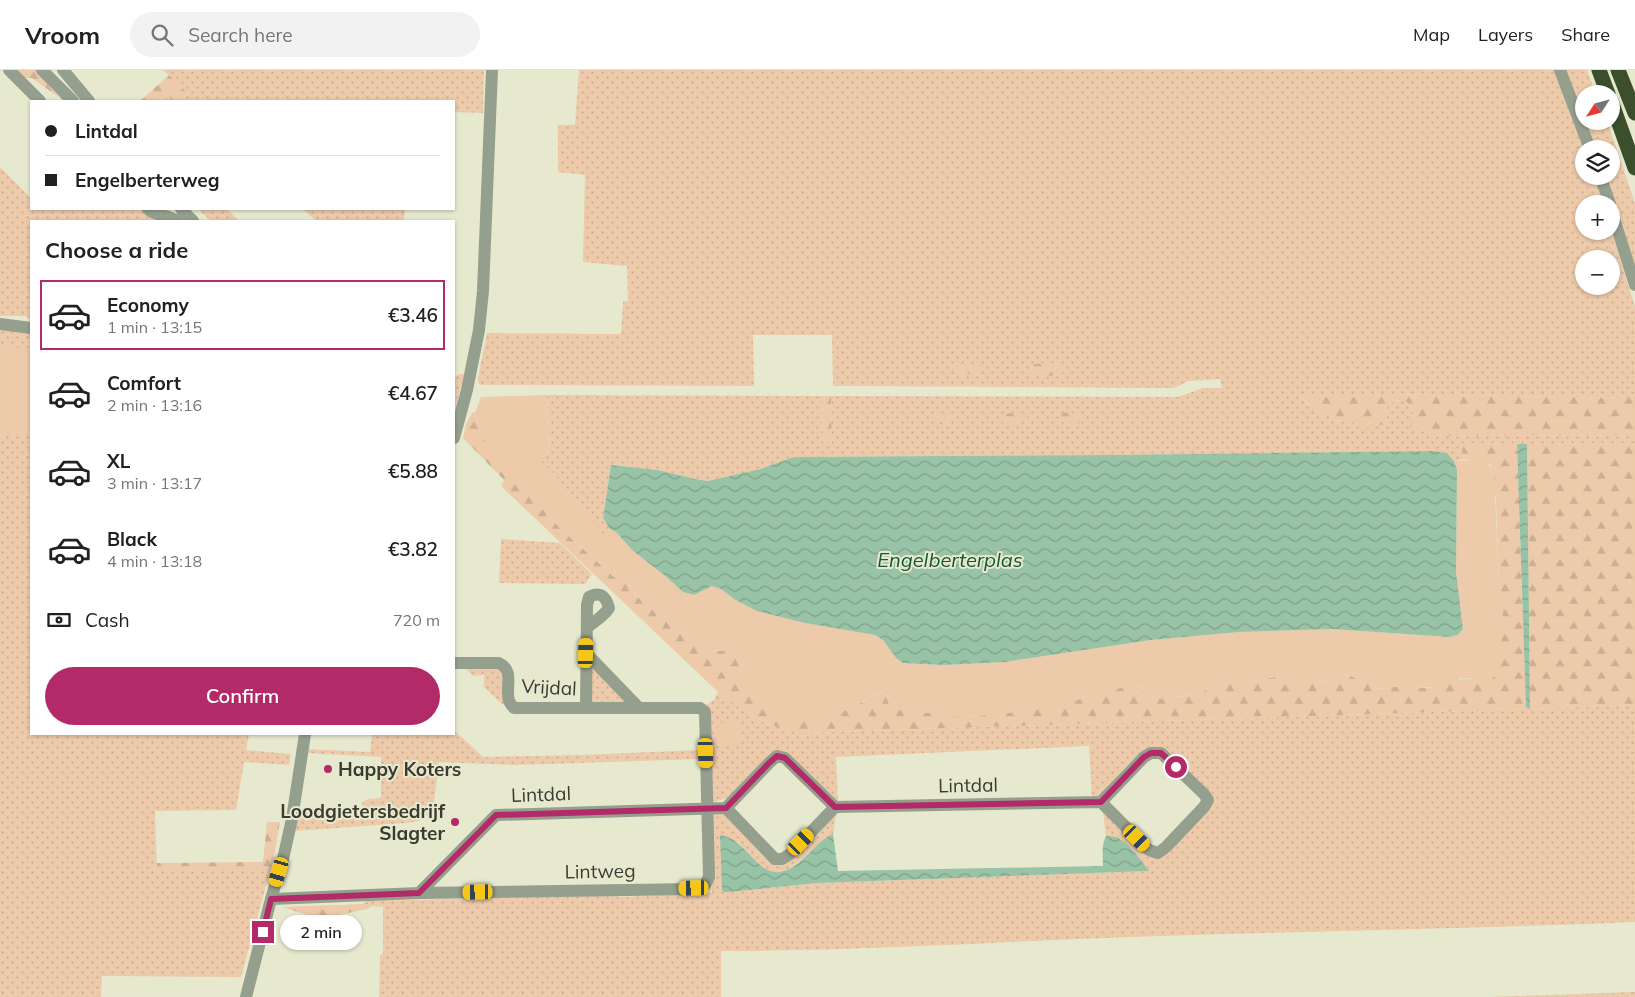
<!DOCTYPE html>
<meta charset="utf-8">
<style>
body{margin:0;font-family:Mulish,sans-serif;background:#f2f2f2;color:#202124;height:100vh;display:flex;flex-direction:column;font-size:19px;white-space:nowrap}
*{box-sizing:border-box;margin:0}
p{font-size:16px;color:#757577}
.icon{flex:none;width:28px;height:28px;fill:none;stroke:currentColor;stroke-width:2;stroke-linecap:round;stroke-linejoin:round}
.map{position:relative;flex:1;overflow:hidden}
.sheet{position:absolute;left:30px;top:150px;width:425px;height:515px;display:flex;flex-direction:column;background:#fff;border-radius:0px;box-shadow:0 1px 4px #0004}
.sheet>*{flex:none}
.banner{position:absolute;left:30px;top:30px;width:425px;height:110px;border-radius:0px;box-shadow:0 1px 4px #0004;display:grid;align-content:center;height:110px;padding:0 15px;background:#fff}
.needle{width:32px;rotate:234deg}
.tools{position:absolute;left:1575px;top:15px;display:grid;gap:10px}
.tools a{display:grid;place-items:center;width:45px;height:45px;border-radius:50%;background:#fff;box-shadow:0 1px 4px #0004;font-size:25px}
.end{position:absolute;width:22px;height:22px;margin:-11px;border:6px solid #b32a68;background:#fff;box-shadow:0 0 0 2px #fff}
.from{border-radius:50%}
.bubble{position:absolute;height:35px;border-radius:18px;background:#fff;box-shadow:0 1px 4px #0004;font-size:16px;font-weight:600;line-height:35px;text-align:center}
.car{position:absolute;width:15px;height:30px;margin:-15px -8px;border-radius:6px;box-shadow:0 0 4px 1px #0007;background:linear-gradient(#f5c518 24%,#345 0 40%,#f5c518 0 76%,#345 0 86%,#f5c518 0)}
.banner b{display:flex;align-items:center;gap:18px;height:48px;font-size:19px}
.banner b+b{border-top:1px solid #e0e0e0}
.banner i{width:12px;height:12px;background:#202124}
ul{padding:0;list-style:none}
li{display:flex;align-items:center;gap:15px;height:70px;margin:0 10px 8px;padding:0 5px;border:2px solid transparent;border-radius:0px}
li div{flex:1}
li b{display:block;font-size:19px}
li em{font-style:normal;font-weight:600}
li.active{border-color:#b32a68}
li>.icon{width:45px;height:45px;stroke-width:1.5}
h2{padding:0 15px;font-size:22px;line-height:60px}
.pay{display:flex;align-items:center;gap:12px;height:55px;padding:0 15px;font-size:19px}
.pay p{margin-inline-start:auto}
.button{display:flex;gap:10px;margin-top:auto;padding:10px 15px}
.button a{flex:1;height:58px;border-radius:30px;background:#b32a68;color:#fff;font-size:20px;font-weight:600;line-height:58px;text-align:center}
header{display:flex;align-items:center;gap:30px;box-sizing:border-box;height:70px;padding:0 25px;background:#fff;border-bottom:1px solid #e0e0e0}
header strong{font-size:24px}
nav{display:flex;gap:28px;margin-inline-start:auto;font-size:18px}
.search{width:350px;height:45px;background:#f2f2f2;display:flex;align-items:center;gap:12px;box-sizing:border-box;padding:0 18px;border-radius:28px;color:#757577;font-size:19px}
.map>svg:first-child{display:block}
</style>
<header>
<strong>Vroom</strong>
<div class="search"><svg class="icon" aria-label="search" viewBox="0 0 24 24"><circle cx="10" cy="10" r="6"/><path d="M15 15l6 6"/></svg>Search here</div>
<nav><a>Map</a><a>Layers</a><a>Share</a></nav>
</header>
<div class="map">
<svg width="1635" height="927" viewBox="0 0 1635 927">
<defs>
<pattern id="grass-dots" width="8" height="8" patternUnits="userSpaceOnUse" patternTransform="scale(1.25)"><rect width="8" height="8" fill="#eccaaa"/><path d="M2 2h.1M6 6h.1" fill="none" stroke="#cbae93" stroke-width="1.8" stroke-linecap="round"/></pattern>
<pattern id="forest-firs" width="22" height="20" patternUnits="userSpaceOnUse" patternTransform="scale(1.25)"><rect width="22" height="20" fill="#eccaaa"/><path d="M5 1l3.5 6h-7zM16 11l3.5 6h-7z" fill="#cbae93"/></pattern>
<pattern id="water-waves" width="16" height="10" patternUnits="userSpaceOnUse" patternTransform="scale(1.25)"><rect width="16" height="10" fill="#99c3a7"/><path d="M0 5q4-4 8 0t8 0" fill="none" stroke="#7ea089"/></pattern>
</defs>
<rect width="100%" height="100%" fill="#e7e9cf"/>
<g fill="url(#grass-dots)" fill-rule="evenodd">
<path d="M163 0H484L483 43 454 42V31H157L164 27 178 30 188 24Z"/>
<path d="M579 0H1554L1584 79V106H1594L1603 134H1584V161H1611V160L1635 237V328L1382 324 1299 326 1308 334 1331 346 1335 351 1361 353 1365 356 1388 352 1385 340C1390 332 1396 330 1405 330 1413 339 1416 345 1411 356L1441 366 1635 365V373L1527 374 1460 373 1464 389 1454 391 1447 383 1434 381 1115 385 794 387 760 399 708 411 695 409 658 400 611 395 603 448 610 459 606 461 605 467 554 404 538 389 550 381 547 325 822 326 823 376H832L831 326 1178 327 1203 318H1222L1220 309 1188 311 1179 316 1172 318 833 316 832 265H753L754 316 482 315 478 313V308L487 263 621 264 623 231H628L627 196 583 192 585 105 558 102V55H575ZM1584 189H1611V216H1584ZM1043 293 1062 296 1067 300C1057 306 1039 310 1030 301L1031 296 1035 294Z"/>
<path d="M1565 0H1587L1596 24H1584V49Z"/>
<path d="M1585 51H1607L1635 133V202L1605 106H1611V79H1595Z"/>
<path d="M0 97 31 128V139H144L172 151H31V251L26 246H0Z"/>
<path d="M198 139H227L239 151H211Z"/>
<path d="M303 139H405L404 151H316Z"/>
<path d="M0 259 31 262V664H249L246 680 291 684 289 695 244 692 236 740 155 741 157 801H270L241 907 102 906 101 927H0Z"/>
<path d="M459 304H464L454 345V309Z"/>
<path d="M501 469 560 473 592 504 585 514 499 513Z"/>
<path d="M462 595 499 599C506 608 503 623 503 635L484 617V605L473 606Z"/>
<path d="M592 596 628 634H590Z"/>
<path d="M718 622 763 652 780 658 805 663 1520 639 1526 637 1530 639 1635 635V852C1467 859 1298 861 1130 867 993 872 857 881 721 881V927H379L380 885 383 884V837L372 836 368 831 610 825 620 827 712 823 711 748 715 743H723L773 790 837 740 833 764C814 773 787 815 764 799 754 792 746 780 737 771L728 822 818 813 1148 801C1138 786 1124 765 1106 767L1103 741 1150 785 1214 731 1151 677C1136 681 1109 716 1098 728H1092L1089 676 836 687 838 732 786 682 727 728 714 732 709 729 706 635 714 630Z"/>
<path d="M454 660 483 687 580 685 701 680V689L515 695 439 692 433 741 419 751 406 753 295 761 297 743 362 741V733L368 729 381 728V687L306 683V679L370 682 372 664H454Z"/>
<path d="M1635 922V927H1486Z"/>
</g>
<g fill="url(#forest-firs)">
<path d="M14 0H37L68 31H64L32 8H22Z"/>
<path d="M169 5 188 24C178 33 177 30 164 27L157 31H140Z"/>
<path d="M1043 293C1052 293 1060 293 1067 300 1057 306 1038 310 1030 301L1031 296 1035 294Z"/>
<path d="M966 295 980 296 983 299 976 303 961 305 954 299 956 297Z"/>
<path d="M1382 324 1635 328V365L1441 366 1410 356C1417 345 1413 338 1405 330 1396 330 1390 332 1385 340L1388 353 1367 358 1361 353 1335 351 1331 346H1324L1298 325Z"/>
<path d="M822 326H831L832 376H823Z"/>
<path d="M473 342 475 343 480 362 494 385 560 458 613 506 629 515 643 533 668 552 709 581C718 580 724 582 732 579L751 624 764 636 786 648 805 645 825 648 836 645 884 621 890 636 897 639 953 646 993 645 1032 639 1084 628 1096 622 1117 619 1131 614 1140 617 1153 628 1177 627 1196 624 1210 618 1225 614H1238L1280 606 1293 610 1324 612 1335 606 1348 604 1361 611 1372 614 1377 619C1385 619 1393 616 1401 616 1412 616 1424 619 1436 618 1457 616 1454 603 1480 612L1500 591 1499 587 1503 549 1499 515 1496 430 1491 395 1484 392 1464 389 1460 373 1517 374 1526 637 1520 639 805 663 780 658 763 652 718 622 501 416 504 410 463 368 466 354Z"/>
<path d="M1069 342 1080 345 1086 350 1076 354 1061 352 1059 347 1064 343Z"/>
<path d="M1010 343 1024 345 1028 348C1021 355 1012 356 1003 353L1000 349 1001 346Z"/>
<path d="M940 344 948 345 954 350 945 354H936L931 348 935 345Z"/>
<path d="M1635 373V635L1530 639 1527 374Z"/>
<path d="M267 752H280L275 781 270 801H157V793L263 792Z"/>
<path d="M368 831 372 836 367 839 320 849 282 837 363 834Z"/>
</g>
<g fill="#eccaaa">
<path d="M1 277 31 278V364H0Z"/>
<path d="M547 325 550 381 538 389 554 404 605 466 606 461 610 459 616 462 632 480 664 505 683 522 694 525 712 516 721 519 734 529 805 553 875 565 883 570 896 588 903 593 943 595 1005 592 1151 570 1239 562 1332 559 1449 567 1458 565 1463 559 1456 502 1457 400 1454 391 1483 389 1494 400 1499 515 1503 549 1499 601 1491 610 1480 612 1467 608H1461L1445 617 1437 618 1400 616 1377 619 1372 614 1361 612 1348 604 1335 606 1319 614 1300 612 1280 606 1238 614H1225L1210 618 1196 624 1160 629 1151 627 1141 617 1131 614 1117 619 1096 622 1084 628 1067 634 993 645 953 646 897 639 890 636 883 621 836 645 825 648 805 645 786 648 764 636 751 624 732 579C724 582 718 580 709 581L668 552 643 533 629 515 613 506 560 458 508 403 489 378 480 362 475 343 481 327Z"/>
<circle cx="728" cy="663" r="12"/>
</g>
<g fill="url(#water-waves)">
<path d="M1517 374H1527L1530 639 1526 637Z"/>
<path d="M1434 381 1447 383 1454 391 1457 400 1456 502 1463 559 1458 565 1449 567 1332 559 1239 562 1151 570 1005 592 943 595 903 593 896 588 883 570 875 565 805 553 757 541 734 529 721 519 712 516 694 525 683 522 664 505 632 480 616 462 610 459 603 448 611 395 658 400 695 409 708 411 760 399 794 387 1115 385Z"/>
<path d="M833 764 838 801 1103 796C1103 786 1101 776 1106 766 1125 764 1139 788 1149 801L818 813 728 822H724L722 820 720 765C747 769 756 805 780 802 802 798 813 773 833 764Z"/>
</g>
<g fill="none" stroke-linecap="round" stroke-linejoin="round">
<g stroke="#959f8e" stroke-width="12">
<path d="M9 0 40 31"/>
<path d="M42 0 73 31"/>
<path d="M63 0 89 31"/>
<path d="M1560 0 1590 79"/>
<path d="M1600 106 1610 134"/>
<path d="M148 139C156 147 169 144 177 151"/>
<path d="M181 139 193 151"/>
<path d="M1611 139 1635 215"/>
<path d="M0 254 31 258"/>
<path d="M454 368 467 320 479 260 483 221 492 0"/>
<path d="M586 583 639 638"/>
<path d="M586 638 587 535 589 527C600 521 606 526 609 538 604 546 595 551 587 558"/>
<path d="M726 738 775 789H782L790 784 835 737"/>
<path d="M419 823 694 819 705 815 709 807 705 642 700 638H514C512 636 510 633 509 631 505 617 515 601 499 593H454"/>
<path d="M271 829 419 823 496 745 726 738 769 693 777 686 785 688 835 737 1101 732 1144 687 1151 683H1161L1204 724 1208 730 1204 737 1166 777 1158 783 1149 780 1101 732"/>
<path d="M246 927 271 829 283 789 292 749 305 664"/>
</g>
<g stroke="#3b4f2c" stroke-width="15">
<path d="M1599 0 1608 24"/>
<path d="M1618 0 1635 43"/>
<path d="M1611 31 1635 98"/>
</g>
</g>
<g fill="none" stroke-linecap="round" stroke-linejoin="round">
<path stroke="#b32a68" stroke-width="6" d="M263 862 271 829 419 823 496 745 726 738 769 693 777 686 785 688 835 737 1101 732 1144 687 1151 683H1161L1176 697"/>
</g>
<g fill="#b32a68" stroke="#e7e9cf" stroke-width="2">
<circle cx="328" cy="699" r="5"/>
<circle cx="455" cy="752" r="5"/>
</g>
<g text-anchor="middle" stroke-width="4" stroke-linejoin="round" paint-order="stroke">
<g font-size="19" fill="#3b3c31" stroke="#e7e9cf">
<text transform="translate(549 617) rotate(3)" y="7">Vrijdal</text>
<text transform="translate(968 715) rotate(-1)" y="7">Lintdal</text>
<text transform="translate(541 724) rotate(-2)" y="7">Lintdal</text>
<text transform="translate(600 801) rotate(-1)" y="7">Lintweg</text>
</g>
<g font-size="19" font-weight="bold" fill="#3b3c31" stroke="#e7e9cf" text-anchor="start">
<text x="338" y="706">Happy Koters</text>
<text x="445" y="748" text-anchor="end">Loodgietersbedrijf<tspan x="445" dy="22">Slagter</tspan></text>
</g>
<g font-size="20" font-style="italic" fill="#135834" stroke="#e7e9cf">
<text x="950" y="497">Engelberterplas</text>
</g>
</g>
</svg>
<div class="tools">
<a><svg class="needle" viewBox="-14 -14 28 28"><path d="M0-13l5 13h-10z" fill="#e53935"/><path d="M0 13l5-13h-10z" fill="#757577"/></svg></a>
<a><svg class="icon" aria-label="layers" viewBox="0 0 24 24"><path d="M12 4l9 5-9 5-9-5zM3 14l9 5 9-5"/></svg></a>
<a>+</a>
<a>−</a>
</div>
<i class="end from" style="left:1176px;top:697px"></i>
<i class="end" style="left:263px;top:862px"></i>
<div class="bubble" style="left:280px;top:845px;width:82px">2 min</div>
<i class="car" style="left:586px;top:583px;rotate:2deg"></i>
<i class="car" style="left:706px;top:683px;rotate:178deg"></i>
<i class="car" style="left:1137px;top:768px;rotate:135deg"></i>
<i class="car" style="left:801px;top:772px;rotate:44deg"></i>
<i class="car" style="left:279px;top:802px;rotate:196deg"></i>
<i class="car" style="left:694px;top:818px;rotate:269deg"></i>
<i class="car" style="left:478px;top:822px;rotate:269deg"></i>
<div class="banner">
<b><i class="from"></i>Lintdal</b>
<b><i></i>Engelberterweg</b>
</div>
<section class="sheet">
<h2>Choose a ride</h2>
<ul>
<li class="active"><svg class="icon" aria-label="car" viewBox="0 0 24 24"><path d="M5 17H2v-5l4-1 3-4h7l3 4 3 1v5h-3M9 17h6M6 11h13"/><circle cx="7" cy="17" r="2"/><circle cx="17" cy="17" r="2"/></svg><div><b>Economy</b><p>1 min · 13:15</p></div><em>€3.46</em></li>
<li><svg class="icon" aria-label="car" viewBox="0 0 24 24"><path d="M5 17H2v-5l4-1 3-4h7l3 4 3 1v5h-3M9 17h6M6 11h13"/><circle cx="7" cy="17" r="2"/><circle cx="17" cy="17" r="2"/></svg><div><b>Comfort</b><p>2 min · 13:16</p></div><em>€4.67</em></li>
<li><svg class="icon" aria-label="car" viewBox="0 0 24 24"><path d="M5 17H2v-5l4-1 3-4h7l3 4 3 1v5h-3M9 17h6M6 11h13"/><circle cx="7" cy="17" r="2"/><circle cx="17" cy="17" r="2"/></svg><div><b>XL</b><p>3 min · 13:17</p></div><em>€5.88</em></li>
<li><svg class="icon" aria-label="car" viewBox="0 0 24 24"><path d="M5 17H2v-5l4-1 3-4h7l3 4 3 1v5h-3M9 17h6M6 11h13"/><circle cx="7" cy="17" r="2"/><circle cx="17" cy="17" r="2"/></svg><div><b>Black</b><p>4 min · 13:18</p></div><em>€3.82</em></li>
</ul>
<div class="pay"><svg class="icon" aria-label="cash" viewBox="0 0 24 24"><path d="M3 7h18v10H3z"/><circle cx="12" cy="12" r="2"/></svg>Cash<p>720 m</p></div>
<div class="button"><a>Confirm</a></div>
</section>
</div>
